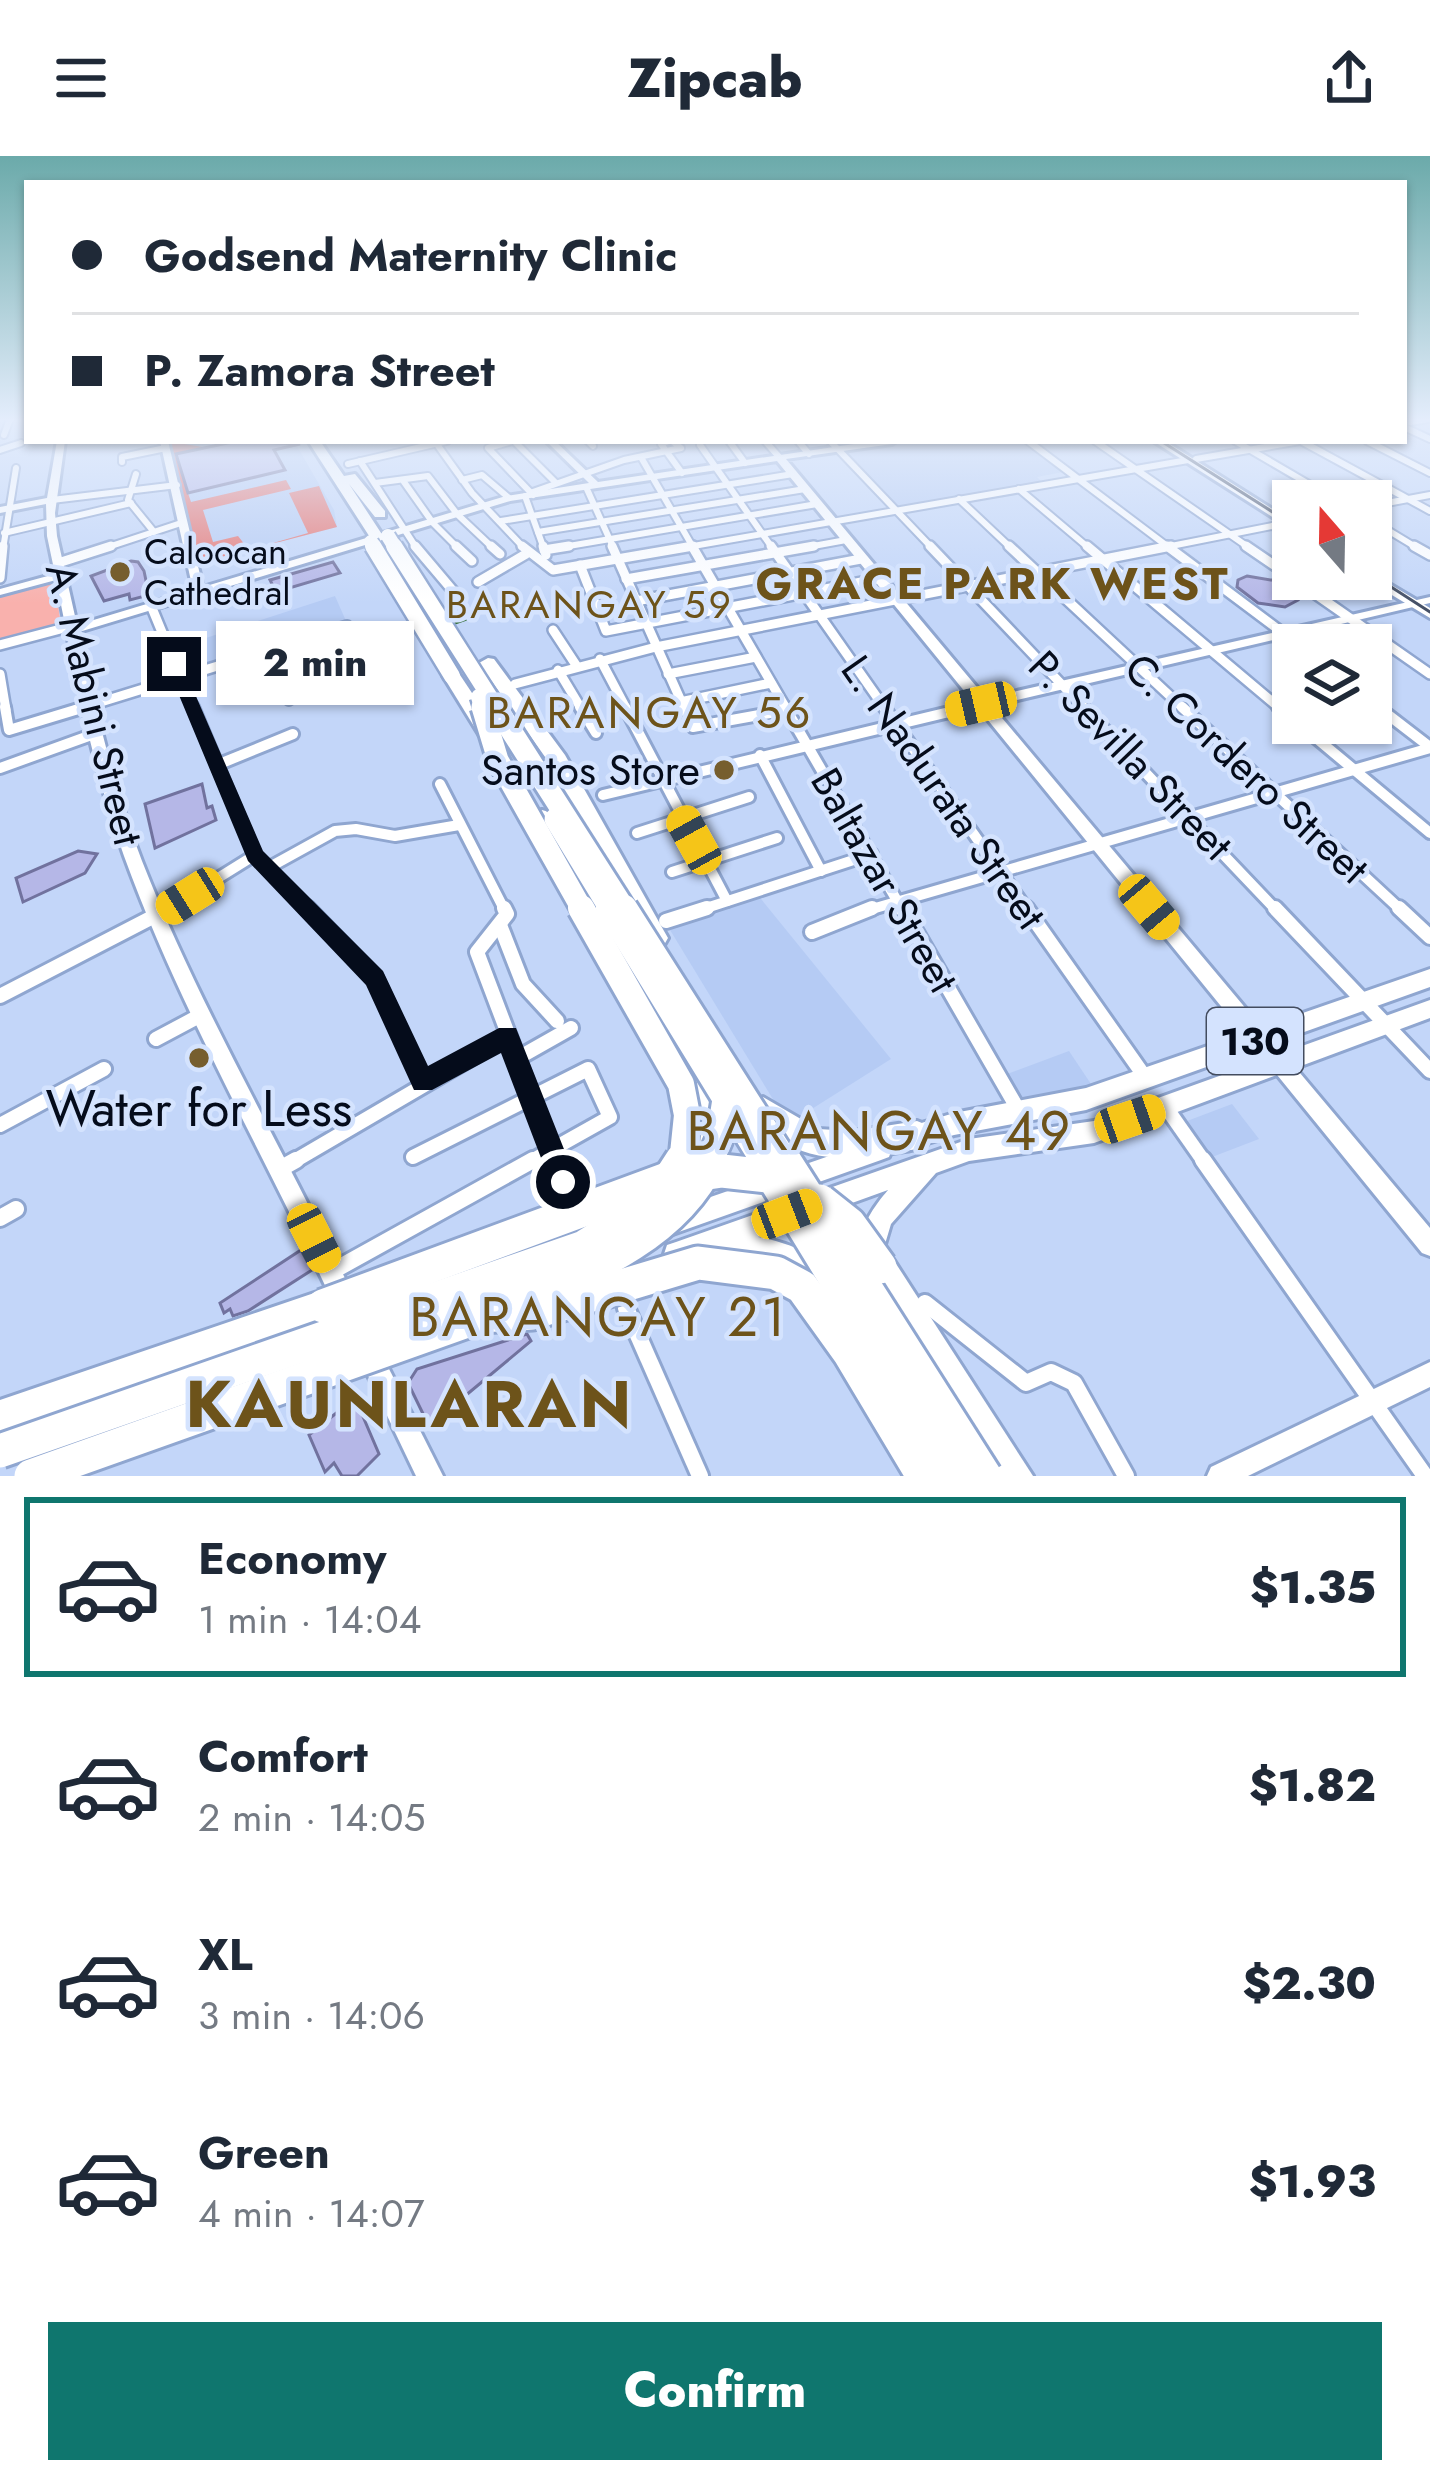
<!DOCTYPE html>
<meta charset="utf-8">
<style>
body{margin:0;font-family:Jost,sans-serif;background:#f6f6f7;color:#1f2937;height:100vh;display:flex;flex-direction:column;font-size:45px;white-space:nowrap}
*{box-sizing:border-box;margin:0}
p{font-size:39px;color:#747a83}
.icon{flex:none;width:66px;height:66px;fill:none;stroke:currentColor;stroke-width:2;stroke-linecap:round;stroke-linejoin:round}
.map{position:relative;height:1320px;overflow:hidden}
.panel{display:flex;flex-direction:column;background:#fff;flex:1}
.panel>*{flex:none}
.banner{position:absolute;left:24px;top:24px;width:1383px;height:264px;border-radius:0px;box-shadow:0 3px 9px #0004;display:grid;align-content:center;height:264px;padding:0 48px;background:#fff}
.needle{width:78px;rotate:340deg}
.tools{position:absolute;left:1272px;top:324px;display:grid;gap:24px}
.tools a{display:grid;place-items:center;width:120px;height:120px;border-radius:0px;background:#fff;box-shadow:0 3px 9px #0004;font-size:60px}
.end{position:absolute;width:54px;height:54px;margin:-27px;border:15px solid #050c1b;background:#fff;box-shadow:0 0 0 6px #fff}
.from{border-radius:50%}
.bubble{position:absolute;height:84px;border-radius:0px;background:#fff;box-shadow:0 3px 9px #0004;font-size:39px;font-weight:800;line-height:84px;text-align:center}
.car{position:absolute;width:36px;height:72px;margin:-36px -18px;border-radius:15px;box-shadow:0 0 9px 3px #0007;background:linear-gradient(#f5c518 24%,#345 0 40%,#f5c518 0 76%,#345 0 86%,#f5c518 0)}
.banner b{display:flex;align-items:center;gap:42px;height:114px;font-size:45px}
.banner b+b{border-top:3px solid #e0e1e3}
.banner i{width:30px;height:30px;background:#1f2937}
ul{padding:21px 0 0;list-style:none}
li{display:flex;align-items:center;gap:36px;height:180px;margin:0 24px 18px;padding:0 24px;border:6px solid transparent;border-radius:0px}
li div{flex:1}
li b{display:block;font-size:45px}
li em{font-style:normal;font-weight:800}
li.current{border-color:#0f766e}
li>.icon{width:108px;height:108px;stroke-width:1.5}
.button{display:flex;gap:24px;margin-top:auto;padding:24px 48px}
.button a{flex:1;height:138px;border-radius:0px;background:#0f766e;color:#fff;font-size:48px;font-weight:800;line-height:138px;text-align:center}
header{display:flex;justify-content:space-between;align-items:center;height:156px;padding:0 48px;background:#fff;font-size:54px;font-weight:800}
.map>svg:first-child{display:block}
</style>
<header><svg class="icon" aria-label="menu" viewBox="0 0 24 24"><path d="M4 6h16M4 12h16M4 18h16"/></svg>Zipcab<svg class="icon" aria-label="share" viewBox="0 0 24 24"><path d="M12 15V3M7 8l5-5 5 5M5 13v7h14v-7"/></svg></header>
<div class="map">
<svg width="1430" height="1320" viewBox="0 0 1430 1320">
<rect width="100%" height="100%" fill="#c3d6f9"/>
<g fill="#b5cbf4">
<path d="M166 285H294L334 354 337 371 198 407Z"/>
<path d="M911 285H1021L1063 316 1037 321 1043 327 896 350 844 295Z"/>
<path d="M335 440 346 465 337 472 182 517 172 493Z"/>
<path d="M757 738 891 903 788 968 667 769Z"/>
<path d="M1069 895 1091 928 1035 948 1023 945 1007 918Z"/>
<path d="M1232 948 1259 983 1212 1001 1187 965Z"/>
</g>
<path fill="#f9b1ad" d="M54 423 61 469 0 484V437Z"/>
<path fill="#e67673" d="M166 285 203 291 175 299 191 346 286 324 291 333 203 354 213 386 238 380 249 394 308 377 289 337 319 330 337 371 198 407Z"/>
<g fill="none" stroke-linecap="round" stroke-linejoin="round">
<path stroke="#39713d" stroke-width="3" d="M455 467 475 460"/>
</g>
<g fill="#b5b7e7" stroke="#71729e" stroke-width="3">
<path d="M237 285 300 288 274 294 285 314 188 337 176 298Z"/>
<path d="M131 405 138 406 144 415 149 439 130 444 129 438 104 445 91 420Z"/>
<path d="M333 406 340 417 276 436 270 424Z"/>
<path d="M1247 420 1283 426 1295 435 1298 444 1285 451 1258 447 1237 431 1238 424Z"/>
<path d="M202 628 207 652 212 650 216 664 155 692 145 648Z"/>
<path d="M78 695 97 698 85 717 23 746 16 722Z"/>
<path d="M301 1094 312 1114 248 1155 233 1160 230 1153 224 1157 220 1147Z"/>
<path d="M527 1178 531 1185 429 1270 408 1227 417 1213Z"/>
<path d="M355 1242 379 1298 357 1320H342L334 1307 325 1316 309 1279Z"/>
</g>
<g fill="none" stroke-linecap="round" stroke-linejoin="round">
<defs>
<g id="street-far4">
<path d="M1404 267 1428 263"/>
<path d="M1404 271 1430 283"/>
<path d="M4 279 10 263"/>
<path d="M512 285 488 292 533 339"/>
<path d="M514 285 556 327"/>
<path d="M588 285 593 290"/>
<path d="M669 285 661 288 682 317"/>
<path d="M729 285 745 307"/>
<path d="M765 285 780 302"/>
<path d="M798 285 809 298"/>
<path d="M830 285 933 393"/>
<path d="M1028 285 1171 393"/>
<path d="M1095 285 1251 393"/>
<path d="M1235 285 1338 345"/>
<path d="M1301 285 1430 355"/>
<path d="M1367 285 1430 317"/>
<path d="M436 287 472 337 525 393"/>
<path d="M700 289 773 393"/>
<path d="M0 294 21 287"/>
<path d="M642 303 694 393"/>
<path d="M1196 303 1300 285"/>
<path d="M360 305 417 393"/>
<path d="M122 306V301L166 292"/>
<path d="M348 308 447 285"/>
<path d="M136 318 128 344 154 376"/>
<path d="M462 324 482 319 509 342"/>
<path d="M404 326 433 367 459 393"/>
<path d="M375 327 428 320 457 358 494 393"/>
<path d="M586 331 614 393"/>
<path d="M1019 333 1090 393"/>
<path d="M530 337 624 304 681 292 672 285"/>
<path d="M525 340 544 393"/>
<path d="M959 343 1012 393"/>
<path d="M52 344 177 329"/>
<path d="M1371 350 1430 339"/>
<path d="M1371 364 1419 393"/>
<path d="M501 365 793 318"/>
<path d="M538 376 805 333"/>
<path d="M4 377 131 347"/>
<path d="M3 393 16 312"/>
<path d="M102 393 181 367"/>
<path d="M551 393 817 348"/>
<path d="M676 393 1188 304"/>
<path d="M797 393 846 384"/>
<path d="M1156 393 1287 367"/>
</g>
<g id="street-far3">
<path d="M415 390 459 442"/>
<path d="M456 390 472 405"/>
<path d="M491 390 500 398"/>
<path d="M522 390 553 414 693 390"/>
<path d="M543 390 546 399"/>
<path d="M612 390 685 554"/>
<path d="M692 390 787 554"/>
<path d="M771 390 886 554"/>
<path d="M930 390 1086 554"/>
<path d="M1009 390 1185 554"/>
<path d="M1087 390 1282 554"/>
<path d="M1167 390 1299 489"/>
<path d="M1246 390 1293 422"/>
<path d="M1414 390 1430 399"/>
<path d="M544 394 569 390"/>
<path d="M58 407 111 390"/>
<path d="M580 409 606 475 877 423"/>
<path d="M0 422 3 390"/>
<path d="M626 423 814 390"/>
<path d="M1294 423 1430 518"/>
<path d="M478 426 526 398"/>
<path d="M636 445 861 403"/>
<path d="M152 452 194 554"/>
<path d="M553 474 576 509"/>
<path d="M0 489 72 470"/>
<path d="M271 493 289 544"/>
<path d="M600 503 627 554"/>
<path d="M558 514 582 554"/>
<path d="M0 518 6 554"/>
<path d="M668 518 756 501"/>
<path d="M515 528 656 491 1171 390"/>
<path d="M1371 545 1382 554"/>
<path d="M680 546 771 527"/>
<path d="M75 554 347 470"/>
<path d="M958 554 981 548"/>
</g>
<g id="street-far2">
<path d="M5 551 9 574 85 551"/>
<path d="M193 551 255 699 309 755"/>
<path d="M580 551 596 577"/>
<path d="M625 551 727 745"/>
<path d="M684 551 693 571 787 554"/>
<path d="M785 551 903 755"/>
<path d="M884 551 1028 755"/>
<path d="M1083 551 1277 755"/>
<path d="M1182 551 1402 755"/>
<path d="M1278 551 1293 563"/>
<path d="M1378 551 1430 591"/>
<path d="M1298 567 1430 677"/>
<path d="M760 599 821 715"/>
<path d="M217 609 293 578"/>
<path d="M0 612 97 577"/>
<path d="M440 628 505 755"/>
<path d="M603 639 970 551"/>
<path d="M637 677 749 641"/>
<path d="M268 712 335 675 356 673 395 680 459 669"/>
<path d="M672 716 777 682"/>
<path d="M165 755 255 699"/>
<path d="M697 755 872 698"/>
<path d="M865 755 1430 592"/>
</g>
<g id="street-far1">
<path d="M307 752 375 822 423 926"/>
<path d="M504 752 507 758 477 796 557 1007"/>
<path d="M902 752 1019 955"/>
<path d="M1026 752 1145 921"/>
<path d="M1275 752 1430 915"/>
<path d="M1399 752 1430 781"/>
<path d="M666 765 707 752"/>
<path d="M500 769 523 828 557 865"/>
<path d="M812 776 872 752"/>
<path d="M0 840 170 752"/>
<path d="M156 883 201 859"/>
<path d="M518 902 571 872"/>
<path d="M1165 950 1205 1007"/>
<path d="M0 969 104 913"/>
<path d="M413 1001 588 913 610 961 528 1007"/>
<path d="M291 1007 508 880"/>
</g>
<g id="street">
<path d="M556 1004 575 1055"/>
<path d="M1203 1004 1425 1320"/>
<path d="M280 1013 296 1004"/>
<path d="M0 1062 16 1053"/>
<path d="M331 1116 533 1004"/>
<path d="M925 1147 1026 1227 1051 1216 1074 1227 1126 1320"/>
<path d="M626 1152 700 1320"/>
</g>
<g id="secondary">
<path d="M57 285H65L55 357 57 380 77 469 193 434 160 285H168L203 431 506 340 589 327 546 285H555L598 326 874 285H896L892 288 786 303 986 542 1430 441V447L992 550 1430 1072V1100L1422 1097 777 305 510 345 79 476C96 553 113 631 142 705 201 855 284 993 353 1139L357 1147 353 1155 345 1159 337 1155C267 1003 181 857 124 700 92 611 75 517 56 424L0 439V433L55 418 47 380 46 348 0 357V351L47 342Z"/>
<path d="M371 1189 379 1193 443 1320H416L359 1201 363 1193Z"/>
<path d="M1430 1206V1231L1248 1320H1207L1211 1311Z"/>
</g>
<g id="primary">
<path d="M1153 285H1165L1293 366V374Z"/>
<path d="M1371 417 1430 452V462L1367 424 1371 423Z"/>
<path d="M1430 813V831L1086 954 954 979 910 992 902 989 899 981 902 973 954 957 1086 932Z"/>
<path d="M1430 844V862L1094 987 969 1005 936 1017 891 1068 880 1105 871 1108 862 1105C854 1079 871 1054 888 1034L758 1081C787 1086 825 1100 838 1128L835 1137 826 1140C808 1133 796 1116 776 1109 751 1101 720 1112 699 1102L676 1110 667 1107 664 1098 667 1089 676 1086 969 983 1094 965Z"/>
<path d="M881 982 889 985 892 993 889 1001 881 1004 673 1078 665 1074 661 1066 665 1058 673 1054Z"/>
</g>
<g id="highway">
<path d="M308 285H320L344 320 355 318 385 355V361H375L349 328 385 383 383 386H373Z"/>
<path d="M488 502 494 503 565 599 664 775 668 782 664 789 656 792 648 789 550 608 479 507Z"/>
<path d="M452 514 458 516 494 570 497 575 494 580H480L443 520Z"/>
<path d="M542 654 549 656 590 721 593 727 590 733 582 736 574 733 531 662 535 656Z"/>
<path d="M702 906 712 910C726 943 723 983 709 1016L699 1020 689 1016C682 999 691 986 693 968 695 949 684 929 692 910Z"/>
<path d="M763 941 818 973 853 975 917 965 927 969 931 979 927 989 917 993C867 1001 821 1012 776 982 764 975 754 968 749 955L753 945Z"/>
<path d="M880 1095 891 1100 1033 1320H994L869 1122 864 1111 869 1100Z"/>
<path d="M323 1134 334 1139 339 1150 334 1161 0 1278V1244Z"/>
</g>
</defs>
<use href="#street-far4" stroke="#8fa6d0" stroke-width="10"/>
<use href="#street-far3" stroke="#8fa6d0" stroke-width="14"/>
<use href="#street-far2" stroke="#8fa6d0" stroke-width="16"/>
<use href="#street-far1" stroke="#8fa6d0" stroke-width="20"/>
<use href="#street" stroke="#8fa6d0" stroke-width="22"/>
<use href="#secondary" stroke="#8fa6d0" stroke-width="6"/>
<use href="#primary" stroke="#8fa6d0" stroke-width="6"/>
<use href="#highway" stroke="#8fa6d0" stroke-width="6"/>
<use href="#street-far4" stroke="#fff" stroke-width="6"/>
<use href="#street-far3" stroke="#fff" stroke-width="9"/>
<use href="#street-far2" stroke="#fff" stroke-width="10"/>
<use href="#street-far1" stroke="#fff" stroke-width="14"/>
<use href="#street" stroke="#fff" stroke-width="16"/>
<use href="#secondary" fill="#fff" fill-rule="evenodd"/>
<use href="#primary" fill="#fff" fill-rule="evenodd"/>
<use href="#highway" fill="#fff" fill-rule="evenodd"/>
<g stroke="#465167" stroke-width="3">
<path d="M1161 285 1293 369"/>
<path d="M1371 418 1430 456"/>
</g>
<defs>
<g id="highway-bridge-far4">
<path d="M388 380 396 393"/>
<path d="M371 386 375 393"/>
</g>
<g id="highway-bridge-far3">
<path d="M373 390 452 520"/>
<path d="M394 390 498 554"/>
<path d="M479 541 483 554"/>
</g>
<g id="highway-bridge-far2">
<path d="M482 551 498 604 583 755"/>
<path d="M496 551 626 755"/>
<path d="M555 663 611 755"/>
</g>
<g id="highway-bridge-far1">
<path d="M581 752 681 928 687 959 682 1007"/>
<path d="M609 752 765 1007"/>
<path d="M624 752 786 1007"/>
<path d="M709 1007 719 984 726 940"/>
</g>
<g id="highway-bridge">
<path d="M763 1004 956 1320"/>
<path d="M784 1004 985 1320"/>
<path d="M820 1045 849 1068 880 1111"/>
<path d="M323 1150 667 1023 722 1015 777 1021"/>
<path d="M496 1153C573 1119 672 1086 710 1004"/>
<path d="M0 1295 584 1091 654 1047 682 1004"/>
<path d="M31 1320 481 1160 532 1157 698 1107 776 1117 802 1131 850 1198 923 1320"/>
</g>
</defs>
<use href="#highway-bridge-far4" stroke="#8fa6d0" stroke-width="18" stroke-linecap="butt"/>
<use href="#highway-bridge-far3" stroke="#8fa6d0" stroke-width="21" stroke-linecap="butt"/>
<use href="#highway-bridge-far2" stroke="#8fa6d0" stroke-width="27" stroke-linecap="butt"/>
<use href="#highway-bridge-far1" stroke="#8fa6d0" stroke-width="32" stroke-linecap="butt"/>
<use href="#highway-bridge" stroke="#8fa6d0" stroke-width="39" stroke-linecap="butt"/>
<use href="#highway-bridge-far4" stroke="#fff" stroke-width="14"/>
<use href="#highway-bridge-far3" stroke="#fff" stroke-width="16"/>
<use href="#highway-bridge-far2" stroke="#fff" stroke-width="21"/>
<use href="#highway-bridge-far1" stroke="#fff" stroke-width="26"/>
<use href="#highway-bridge" stroke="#fff" stroke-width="33"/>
</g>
<linearGradient id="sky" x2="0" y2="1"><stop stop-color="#6baaaa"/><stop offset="0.59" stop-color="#e4edfc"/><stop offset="1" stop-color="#e4edfc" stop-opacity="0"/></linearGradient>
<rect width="1430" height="447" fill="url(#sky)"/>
<path fill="#050c1b" d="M174 503 182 508 263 695 383 815 428 910 499 872H516L577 1026 573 1036 563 1040 554 1036 501 897 432 934H414L366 829 248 705 166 508Z"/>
<g fill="#765e2e" stroke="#d4e3fe" stroke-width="4.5">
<circle cx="120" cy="416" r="12"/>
<circle cx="724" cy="614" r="12"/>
<circle cx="199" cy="902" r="12"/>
</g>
<g text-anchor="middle" stroke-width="9" stroke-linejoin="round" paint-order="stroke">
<g font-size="36" fill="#050c1b" stroke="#d4e3fe" text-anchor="start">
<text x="144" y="408">Caloocan<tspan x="144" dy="41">Cathedral</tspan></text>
</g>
<g font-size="39" letter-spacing="3" fill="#6d531a" stroke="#d4e3fe">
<text x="590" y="462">BARANGAY 59</text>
</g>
<rect fill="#d4e3fe" stroke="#434c5f" stroke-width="3" x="1207" y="852" width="96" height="66" rx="9"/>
<g font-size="39" font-weight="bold" fill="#050c1b">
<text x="1255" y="899">130</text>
</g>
<g font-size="42" fill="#050c1b" stroke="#d4e3fe">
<text transform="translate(95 548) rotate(76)" y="15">A. Mabini Street</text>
<text transform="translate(1131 599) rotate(46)" y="15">P. Sevilla Street</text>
<text transform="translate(1247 612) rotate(43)" y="15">C. Cordero Street</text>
<text transform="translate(944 636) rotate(55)" y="15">L. Nadurata Street</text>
<text transform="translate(885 724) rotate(60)" y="15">Baltazar Street</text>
</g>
<g font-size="42" fill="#050c1b" stroke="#d4e3fe" text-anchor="end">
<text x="700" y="629">Santos Store</text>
</g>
<g font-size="45" font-weight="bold" letter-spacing="3" fill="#6d531a" stroke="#d4e3fe">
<text x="993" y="443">GRACE PARK WEST</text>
</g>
<g font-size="45" letter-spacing="3" fill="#6d531a" stroke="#d4e3fe">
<text x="650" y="572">BARANGAY 56</text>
</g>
<g font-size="51" fill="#050c1b" stroke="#d4e3fe">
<text x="199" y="970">Water for Less</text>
</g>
<g font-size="54" letter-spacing="3" fill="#6d531a" stroke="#d4e3fe">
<text x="880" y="994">BARANGAY 49</text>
<text x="599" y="1180">BARANGAY 21</text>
</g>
<g font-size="66" font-weight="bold" letter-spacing="3" fill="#6d531a" stroke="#d4e3fe">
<text x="410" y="1271">KAUNLARAN</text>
</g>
</g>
</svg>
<div class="tools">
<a><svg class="needle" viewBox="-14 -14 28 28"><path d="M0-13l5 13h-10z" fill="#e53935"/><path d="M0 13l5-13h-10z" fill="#747a83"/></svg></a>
<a><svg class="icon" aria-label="layers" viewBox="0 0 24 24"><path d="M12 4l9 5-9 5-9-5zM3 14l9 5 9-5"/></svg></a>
</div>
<i class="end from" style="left:563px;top:1026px"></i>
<i class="end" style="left:174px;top:508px"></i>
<div class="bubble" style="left:216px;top:465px;width:198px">2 min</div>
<i class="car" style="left:981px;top:548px;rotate:257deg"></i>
<i class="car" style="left:694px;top:684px;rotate:331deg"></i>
<i class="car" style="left:190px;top:740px;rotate:238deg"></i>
<i class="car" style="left:1149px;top:751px;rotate:140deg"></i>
<i class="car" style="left:1130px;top:963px;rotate:71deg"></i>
<i class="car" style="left:787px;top:1058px;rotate:69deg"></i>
<i class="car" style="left:314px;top:1082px;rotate:153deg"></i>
<div class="banner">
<b><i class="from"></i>Godsend Maternity Clinic</b>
<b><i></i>P. Zamora Street</b>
</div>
</div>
<section class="panel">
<ul>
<li class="current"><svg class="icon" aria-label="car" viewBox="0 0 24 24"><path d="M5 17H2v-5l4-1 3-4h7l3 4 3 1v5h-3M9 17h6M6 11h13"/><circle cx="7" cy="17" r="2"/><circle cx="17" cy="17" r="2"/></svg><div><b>Economy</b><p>1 min · 14:04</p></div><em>$1.35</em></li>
<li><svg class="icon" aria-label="car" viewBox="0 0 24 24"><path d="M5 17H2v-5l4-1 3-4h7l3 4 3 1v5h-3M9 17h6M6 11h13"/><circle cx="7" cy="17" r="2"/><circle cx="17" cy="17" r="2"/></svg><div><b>Comfort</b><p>2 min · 14:05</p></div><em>$1.82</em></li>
<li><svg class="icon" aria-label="car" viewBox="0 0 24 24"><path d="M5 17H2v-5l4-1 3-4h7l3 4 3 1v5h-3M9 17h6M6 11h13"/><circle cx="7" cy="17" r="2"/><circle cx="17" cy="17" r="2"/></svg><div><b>XL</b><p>3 min · 14:06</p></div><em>$2.30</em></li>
<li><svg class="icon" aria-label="car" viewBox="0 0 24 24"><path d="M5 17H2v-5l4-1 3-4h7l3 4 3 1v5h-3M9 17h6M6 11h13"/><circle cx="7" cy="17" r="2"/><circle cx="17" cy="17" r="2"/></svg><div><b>Green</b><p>4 min · 14:07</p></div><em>$1.93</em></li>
</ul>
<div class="button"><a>Confirm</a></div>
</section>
